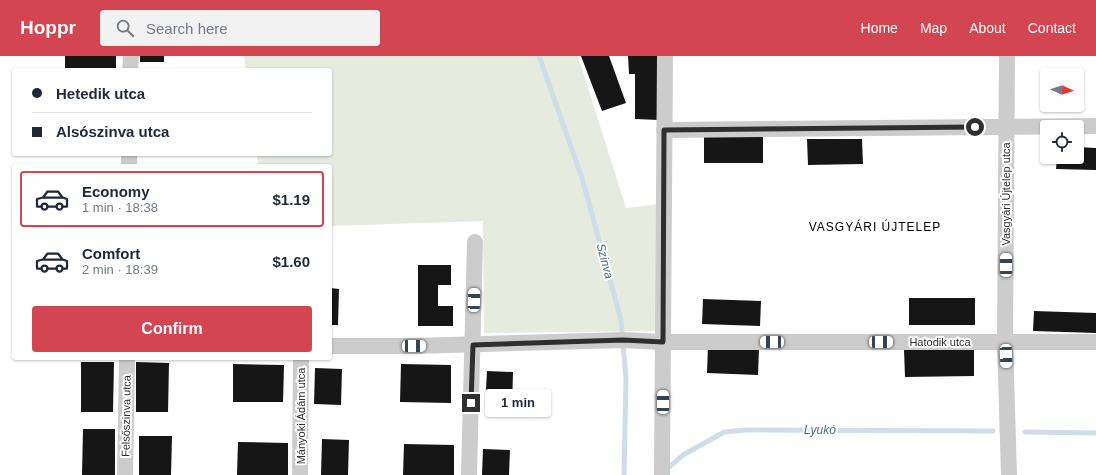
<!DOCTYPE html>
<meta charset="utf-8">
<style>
body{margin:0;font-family:Helvetica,sans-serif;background:#f2f2f3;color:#1f2937;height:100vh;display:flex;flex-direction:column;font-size:15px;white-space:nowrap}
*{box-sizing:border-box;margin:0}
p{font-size:13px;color:#747a83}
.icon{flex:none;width:22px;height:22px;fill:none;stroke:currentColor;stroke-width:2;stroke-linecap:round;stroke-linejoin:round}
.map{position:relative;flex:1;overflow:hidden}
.panel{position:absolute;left:12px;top:108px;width:320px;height:196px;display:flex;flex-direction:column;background:#fff;border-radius:4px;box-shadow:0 1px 3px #0004}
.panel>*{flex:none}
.banner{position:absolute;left:12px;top:12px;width:320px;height:88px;border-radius:4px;box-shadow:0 1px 3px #0004;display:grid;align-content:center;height:88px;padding:0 20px;background:#fff}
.needle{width:26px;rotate:94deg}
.buttons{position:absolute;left:1040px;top:12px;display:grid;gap:8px}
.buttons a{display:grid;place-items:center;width:44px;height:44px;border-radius:4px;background:#fff;box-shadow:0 1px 3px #0004;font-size:20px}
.end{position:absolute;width:18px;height:18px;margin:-9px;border:5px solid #2f2f2f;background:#fff;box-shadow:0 0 0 2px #fff}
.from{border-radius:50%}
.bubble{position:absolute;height:28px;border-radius:4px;background:#fff;box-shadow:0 1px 3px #0004;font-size:13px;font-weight:800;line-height:28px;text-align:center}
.car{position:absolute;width:12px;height:24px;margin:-12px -6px;border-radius:5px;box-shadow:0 0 3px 1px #0007;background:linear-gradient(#fff 24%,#345 0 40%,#fff 0 76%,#345 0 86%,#fff 0)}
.banner b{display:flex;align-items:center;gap:14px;height:38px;font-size:15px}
.banner b+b{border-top:1px solid #e0e1e3}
.banner i{width:10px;height:10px;background:#1f2937}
ul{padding:7px 0 0;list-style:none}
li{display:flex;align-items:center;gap:12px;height:56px;margin:0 8px 6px;padding:0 12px;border:2px solid transparent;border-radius:4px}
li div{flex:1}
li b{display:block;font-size:15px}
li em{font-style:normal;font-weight:800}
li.on{border-color:#d34551}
li>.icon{width:36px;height:36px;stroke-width:1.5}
.button{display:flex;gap:8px;margin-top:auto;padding:8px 20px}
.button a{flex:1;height:46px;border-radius:4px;background:#d34551;color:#fff;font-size:16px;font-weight:800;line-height:46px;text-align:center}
header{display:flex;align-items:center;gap:24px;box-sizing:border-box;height:56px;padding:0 20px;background:#d34551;color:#fff}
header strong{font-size:19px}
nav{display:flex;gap:22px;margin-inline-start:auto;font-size:14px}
.search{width:280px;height:36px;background:#f2f2f3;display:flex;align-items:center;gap:10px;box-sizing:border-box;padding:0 14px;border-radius:4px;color:#747a83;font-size:15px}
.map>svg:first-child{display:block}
</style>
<header>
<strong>Hoppr</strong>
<div class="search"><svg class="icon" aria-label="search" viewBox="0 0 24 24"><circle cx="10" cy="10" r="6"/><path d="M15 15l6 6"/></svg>Search here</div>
<nav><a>Home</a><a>Map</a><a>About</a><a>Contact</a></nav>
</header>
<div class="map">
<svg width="1096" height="419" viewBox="0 0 1096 419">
<rect width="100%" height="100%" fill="#fff"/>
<path fill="#e5ebdf" d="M244 0H578L626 152 658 148V275L484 277 483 165 330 170V110H258L257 98H330V14H246Z"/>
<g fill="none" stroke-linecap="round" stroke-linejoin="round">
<g stroke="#cddee9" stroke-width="5">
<path d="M539 0 582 122 621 264 626 323 624 419"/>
<path d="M1025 376 1096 377"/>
<path d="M666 414 683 399 724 376 746 374 993 375"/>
</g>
</g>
<g fill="#161616">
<rect x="65" y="0" width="51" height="14"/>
<rect x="140" y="0" width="24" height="6"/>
<path d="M581 0H609L626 47 602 55Z"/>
<path d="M628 0H659V64L635 63V18H629Z"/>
<rect x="704" y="80" width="59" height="27"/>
<path d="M807 83H862L863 108 808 109Z"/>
<path d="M1077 91 1096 92V114L1056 113 1057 101H1077Z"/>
<path d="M418 209H451V229H438V250H453V270H418Z"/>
<path d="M330 232 339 233 338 269H330Z"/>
<rect x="909" y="242" width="66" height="27"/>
<path d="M703 243 761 245 760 270 702 268Z"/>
<path d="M1034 255 1096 257V277L1033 275Z"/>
<path d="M708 289 759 292 758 319 707 317Z"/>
<path d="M904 293H974V320L905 321Z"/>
<path d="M81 306H114L113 356H81Z"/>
<path d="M136 306 169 307 168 356H136Z"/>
<path d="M233 308 284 309 283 346H233Z"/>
<path d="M401 308 451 309V347L400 346Z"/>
<path d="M315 312 342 313 341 349 314 348Z"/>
<path d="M487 315 513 316 512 353 485 351Z"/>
<path d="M83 373H115V419H82Z"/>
<path d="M139 380H172L171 419H139Z"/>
<path d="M322 383 349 384 348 419H321Z"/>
<path d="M238 386 288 387V419H237Z"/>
<path d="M404 388 454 389V419H403Z"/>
<path d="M483 393 510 394 509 419H482Z"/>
</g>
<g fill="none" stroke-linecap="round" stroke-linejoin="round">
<g stroke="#ccc" stroke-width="16">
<path d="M1007 0 1005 286 1009 419"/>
<path d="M130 14 131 0"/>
<path d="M664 74 1096 70"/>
<path d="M129 110V98"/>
<path d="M330 290H414L623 284 663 286H1096"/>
<path d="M125 419 127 302"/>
<path d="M300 419 301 302"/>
<path d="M469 419 475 186"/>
<path d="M662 419 665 0"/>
</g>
</g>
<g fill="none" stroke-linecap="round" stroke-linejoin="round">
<path stroke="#2f2f2f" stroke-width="5" d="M471 347 473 289 623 284 663 286 664 74 975 71"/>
</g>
<g text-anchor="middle" stroke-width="4" stroke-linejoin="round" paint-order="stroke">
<g font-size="11" fill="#2f2f2f" stroke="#fff">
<text transform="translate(1006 138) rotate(-90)" y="4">Vasgyári Újtelep utca</text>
<text x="940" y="290">Hatodik utca</text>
<text transform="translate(126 360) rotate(-89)" y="4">Felsőszinva utca</text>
<text transform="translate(301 360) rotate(-90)" y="4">Mányoki Ádám utca</text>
</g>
<g font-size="12" letter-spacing="1" fill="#000" stroke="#fff">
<text x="875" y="175">VASGYÁRI ÚJTELEP</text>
</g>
<g font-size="12" font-style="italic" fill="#457089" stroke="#fff">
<text transform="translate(605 205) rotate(75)" y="4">Szinva</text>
<text x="820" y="378">Lyukó</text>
</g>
</g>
</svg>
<div class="buttons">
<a><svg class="needle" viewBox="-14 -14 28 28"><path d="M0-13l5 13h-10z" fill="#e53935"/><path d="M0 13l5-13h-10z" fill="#747a83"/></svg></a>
<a><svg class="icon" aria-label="locate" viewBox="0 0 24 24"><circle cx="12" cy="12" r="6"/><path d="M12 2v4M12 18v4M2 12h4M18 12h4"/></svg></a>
</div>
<i class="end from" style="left:975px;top:71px"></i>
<i class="end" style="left:471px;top:347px"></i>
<div class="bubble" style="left:485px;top:333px;width:66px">1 min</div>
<i class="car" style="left:1006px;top:209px;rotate:0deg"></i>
<i class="car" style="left:474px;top:244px;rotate:2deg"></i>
<i class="car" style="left:772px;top:286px;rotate:270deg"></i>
<i class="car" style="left:881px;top:286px;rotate:90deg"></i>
<i class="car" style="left:414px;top:290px;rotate:89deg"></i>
<i class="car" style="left:1006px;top:300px;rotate:178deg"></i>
<i class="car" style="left:663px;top:346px;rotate:0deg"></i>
<div class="banner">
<b><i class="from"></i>Hetedik utca</b>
<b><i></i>Alsószinva utca</b>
</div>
<section class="panel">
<ul>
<li class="on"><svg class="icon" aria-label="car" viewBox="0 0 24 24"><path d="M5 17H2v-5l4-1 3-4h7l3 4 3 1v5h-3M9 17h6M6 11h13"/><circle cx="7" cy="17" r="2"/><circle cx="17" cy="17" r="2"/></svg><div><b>Economy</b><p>1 min · 18:38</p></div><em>$1.19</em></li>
<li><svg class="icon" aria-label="car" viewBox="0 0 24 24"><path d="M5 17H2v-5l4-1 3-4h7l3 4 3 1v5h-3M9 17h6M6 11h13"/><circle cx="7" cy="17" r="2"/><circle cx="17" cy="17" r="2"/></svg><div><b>Comfort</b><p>2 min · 18:39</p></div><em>$1.60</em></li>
</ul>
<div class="button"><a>Confirm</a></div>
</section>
</div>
